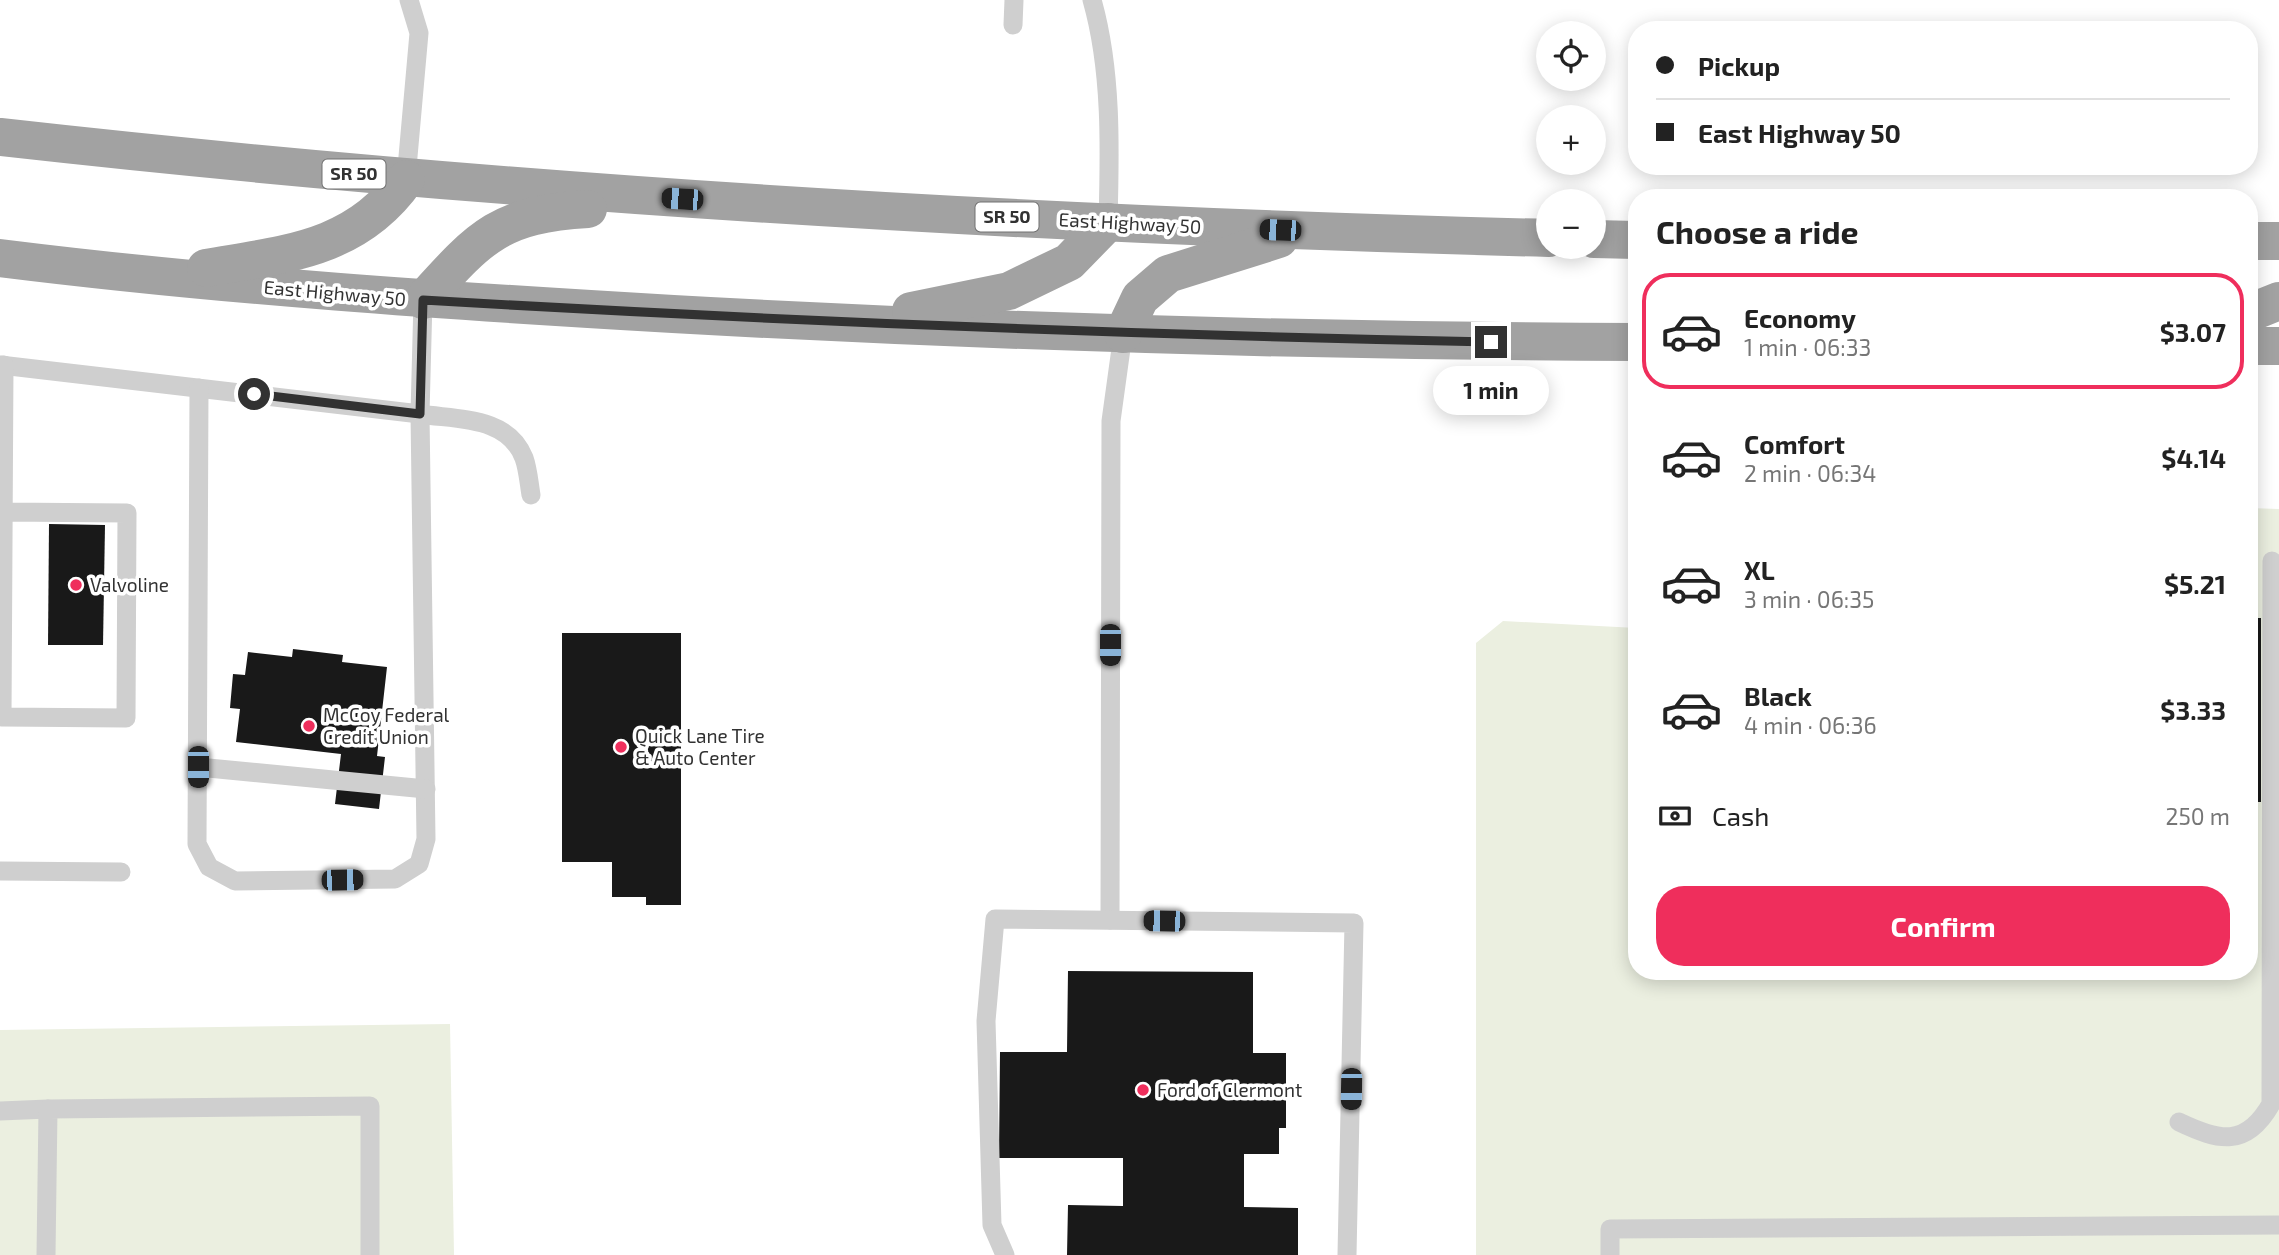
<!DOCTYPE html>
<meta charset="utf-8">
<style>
body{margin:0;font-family:"Exo 2",sans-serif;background:#f6f6f6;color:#222;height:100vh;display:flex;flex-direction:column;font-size:26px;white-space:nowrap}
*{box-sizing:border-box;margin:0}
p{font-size:23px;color:#767676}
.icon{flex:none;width:38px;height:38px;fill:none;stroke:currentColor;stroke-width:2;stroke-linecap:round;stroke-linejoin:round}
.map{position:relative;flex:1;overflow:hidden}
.side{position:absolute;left:1628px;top:189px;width:630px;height:791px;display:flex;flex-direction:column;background:#fff;border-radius:28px;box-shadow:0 4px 18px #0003}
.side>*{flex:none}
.hud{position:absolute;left:1628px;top:21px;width:630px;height:154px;border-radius:28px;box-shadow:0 4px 18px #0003;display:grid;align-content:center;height:154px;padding:0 28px;background:#fff}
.buttons{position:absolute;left:1536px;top:21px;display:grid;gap:14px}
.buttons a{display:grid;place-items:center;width:70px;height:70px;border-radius:50%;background:#fff;box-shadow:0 4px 18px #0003;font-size:35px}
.end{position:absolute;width:32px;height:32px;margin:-16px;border:9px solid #323232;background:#fff;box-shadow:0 0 0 4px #fff}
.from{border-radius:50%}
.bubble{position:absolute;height:49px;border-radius:24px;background:#fff;box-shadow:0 4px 18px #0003;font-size:23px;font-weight:700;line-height:49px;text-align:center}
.car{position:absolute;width:21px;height:42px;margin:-21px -10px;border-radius:9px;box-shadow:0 0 5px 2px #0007;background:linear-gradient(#222 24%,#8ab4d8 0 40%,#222 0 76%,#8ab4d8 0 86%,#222 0)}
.hud b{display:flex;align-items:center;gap:24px;height:66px;font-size:26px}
.hud b+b{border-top:2px solid #e0e0e0}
.hud i{width:18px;height:18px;background:#222}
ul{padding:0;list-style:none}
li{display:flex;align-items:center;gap:21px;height:116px;margin:0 14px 10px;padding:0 14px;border:4px solid transparent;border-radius:28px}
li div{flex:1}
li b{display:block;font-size:26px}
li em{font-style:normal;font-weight:700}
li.on{border-color:#ef2e5c}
li>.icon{width:63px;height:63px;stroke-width:1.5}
h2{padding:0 28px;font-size:32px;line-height:84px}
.pay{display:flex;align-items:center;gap:18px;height:77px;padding:0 28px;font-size:26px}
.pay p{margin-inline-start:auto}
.action{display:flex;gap:14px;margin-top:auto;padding:14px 28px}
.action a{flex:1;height:80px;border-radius:28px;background:#ef2e5c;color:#fff;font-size:28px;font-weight:700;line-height:80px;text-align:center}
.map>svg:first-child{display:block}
</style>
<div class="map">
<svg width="2279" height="1255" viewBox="0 0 2279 1255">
<rect width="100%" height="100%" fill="#fff"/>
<g fill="#ebefe0">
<path d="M2249 508 2279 509V1255H1476V643L1503 621 1636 628V971H2249Z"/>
<path d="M450 1024 454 1255H0V1030Z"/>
</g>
<g fill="#191919">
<path d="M49 524 105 525 103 645H48Z"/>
<rect x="2249" y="618" width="12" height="184"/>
<path d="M562 633H681V905H646V897H612V862H562Z"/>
<path d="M293 649 343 655 342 662 387 667 377 756 385 757 379 809 335 804 341 754 236 742 240 709 230 708 233 674 245 675 248 652 292 657Z"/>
<path d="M1068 971 1253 972V1053H1286V1128H1279V1154H1244V1207L1298 1208V1255H1067L1068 1205 1123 1206V1158H999L1000 1052H1067Z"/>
</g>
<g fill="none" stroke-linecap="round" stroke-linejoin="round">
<g stroke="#cfcfcf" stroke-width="19">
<path d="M1092 0C1112 70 1110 150 1108 222"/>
<path d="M1013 25 1014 0"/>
<path d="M406 179 419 33 409 0"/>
<path d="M0 365 420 414 423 300"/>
<path d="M4 365 2 717 126 718 127 513 4 512"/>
<path d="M199 388 197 844 209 867 235 881 395 879 419 864 426 839 420 414C458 420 508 416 524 458 528 469 529 483 531 495"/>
<path d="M198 767 426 789"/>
<path d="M0 871 121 872"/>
<path d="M1110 920 1111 421 1123 334"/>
<path d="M0 1111 48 1109"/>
<path d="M2179 1122C2219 1141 2246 1148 2271 1104L2272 561"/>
<path d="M46 1255 48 1109 370 1106V1255"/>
<path d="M1005 1255 992 1225 986 1021 995 919 1354 923 1347 1255"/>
<path d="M1610 1255V1229L2279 1225"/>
</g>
<g stroke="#a2a2a2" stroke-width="38">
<path d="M0 137C515 195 1031 225 1549 238"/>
<path d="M1594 239 1636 240"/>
<path d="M2249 241H2279"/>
<path d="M0 258C224 286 448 301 673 314 994 332 1315 341 1636 342"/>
<path d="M206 268C285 254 356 250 406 179"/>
<path d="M423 300C480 237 499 214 588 209"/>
<path d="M911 311 1009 291 1069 262 1108 222"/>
<path d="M2249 313 2279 301"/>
<path d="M1123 334 1140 298 1168 274 1279 239"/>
<path d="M2249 346H2279"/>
</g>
</g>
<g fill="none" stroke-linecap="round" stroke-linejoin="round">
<path stroke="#323232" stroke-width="9" d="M254 394 420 414 423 300C779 321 1134 335 1491 342"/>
</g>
<g fill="#ef2e5c" stroke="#fff" stroke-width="2.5">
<circle cx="76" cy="585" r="7"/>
<circle cx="309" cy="726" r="7"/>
<circle cx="621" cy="747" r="7"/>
<circle cx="1143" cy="1090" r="7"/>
</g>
<g text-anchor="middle" stroke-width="7" stroke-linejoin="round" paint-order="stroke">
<g fill="#fff" stroke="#707070" stroke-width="2">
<rect x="322.5" y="159.5" width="63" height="29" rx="5"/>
<rect x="975.5" y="202.5" width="63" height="29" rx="5"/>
</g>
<g font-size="18" font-weight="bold" fill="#323232">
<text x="354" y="180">SR 50</text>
<text x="1007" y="223">SR 50</text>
</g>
<g font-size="19" fill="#323232" stroke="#fff">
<text transform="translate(1130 223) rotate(3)" y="7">East Highway 50</text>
<text transform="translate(335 293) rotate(5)" y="7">East Highway 50</text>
</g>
<g font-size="19" fill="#323232" stroke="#fff" text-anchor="start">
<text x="90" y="592">Valvoline</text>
<text x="323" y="722">McCoy Federal<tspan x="323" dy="22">Credit Union</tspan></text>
<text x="635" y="743">Quick Lane Tire<tspan x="635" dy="22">&amp; Auto Center</tspan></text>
<text x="1157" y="1097">Ford of Clermont</text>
</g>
</g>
</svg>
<div class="buttons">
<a><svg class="icon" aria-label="locate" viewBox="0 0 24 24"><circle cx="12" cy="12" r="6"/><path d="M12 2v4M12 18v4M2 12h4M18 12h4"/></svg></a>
<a>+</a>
<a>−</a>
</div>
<i class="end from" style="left:254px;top:394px"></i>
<i class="end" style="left:1491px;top:342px"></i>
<div class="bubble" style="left:1433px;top:366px;width:116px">1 min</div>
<i class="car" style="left:682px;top:199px;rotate:274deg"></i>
<i class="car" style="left:1280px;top:230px;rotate:272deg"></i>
<i class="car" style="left:1110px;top:645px;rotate:180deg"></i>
<i class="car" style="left:198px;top:767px;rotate:180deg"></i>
<i class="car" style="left:342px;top:880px;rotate:89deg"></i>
<i class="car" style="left:1164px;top:921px;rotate:271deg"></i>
<i class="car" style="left:1351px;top:1089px;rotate:181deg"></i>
<div class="hud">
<b><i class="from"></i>Pickup</b>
<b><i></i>East Highway 50</b>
</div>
<section class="side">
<h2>Choose a ride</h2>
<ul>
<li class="on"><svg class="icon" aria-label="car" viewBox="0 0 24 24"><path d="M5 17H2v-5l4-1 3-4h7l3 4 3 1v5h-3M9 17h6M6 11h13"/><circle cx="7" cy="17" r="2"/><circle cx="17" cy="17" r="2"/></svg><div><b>Economy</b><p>1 min · 06:33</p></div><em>$3.07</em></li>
<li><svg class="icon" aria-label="car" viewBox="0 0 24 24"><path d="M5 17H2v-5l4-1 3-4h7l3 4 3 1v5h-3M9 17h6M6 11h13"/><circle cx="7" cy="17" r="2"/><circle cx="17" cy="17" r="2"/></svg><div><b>Comfort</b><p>2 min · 06:34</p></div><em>$4.14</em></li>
<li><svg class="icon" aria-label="car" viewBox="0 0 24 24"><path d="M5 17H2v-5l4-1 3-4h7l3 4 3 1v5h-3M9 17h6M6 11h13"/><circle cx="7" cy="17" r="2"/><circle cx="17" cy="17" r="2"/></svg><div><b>XL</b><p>3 min · 06:35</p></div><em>$5.21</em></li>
<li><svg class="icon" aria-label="car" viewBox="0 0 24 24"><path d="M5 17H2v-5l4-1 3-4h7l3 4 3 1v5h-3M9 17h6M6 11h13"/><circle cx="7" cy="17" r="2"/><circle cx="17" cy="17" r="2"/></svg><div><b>Black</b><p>4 min · 06:36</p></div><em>$3.33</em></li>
</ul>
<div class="pay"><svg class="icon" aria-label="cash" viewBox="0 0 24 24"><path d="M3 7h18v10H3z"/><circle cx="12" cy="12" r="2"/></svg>Cash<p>250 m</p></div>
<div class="action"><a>Confirm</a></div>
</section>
</div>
